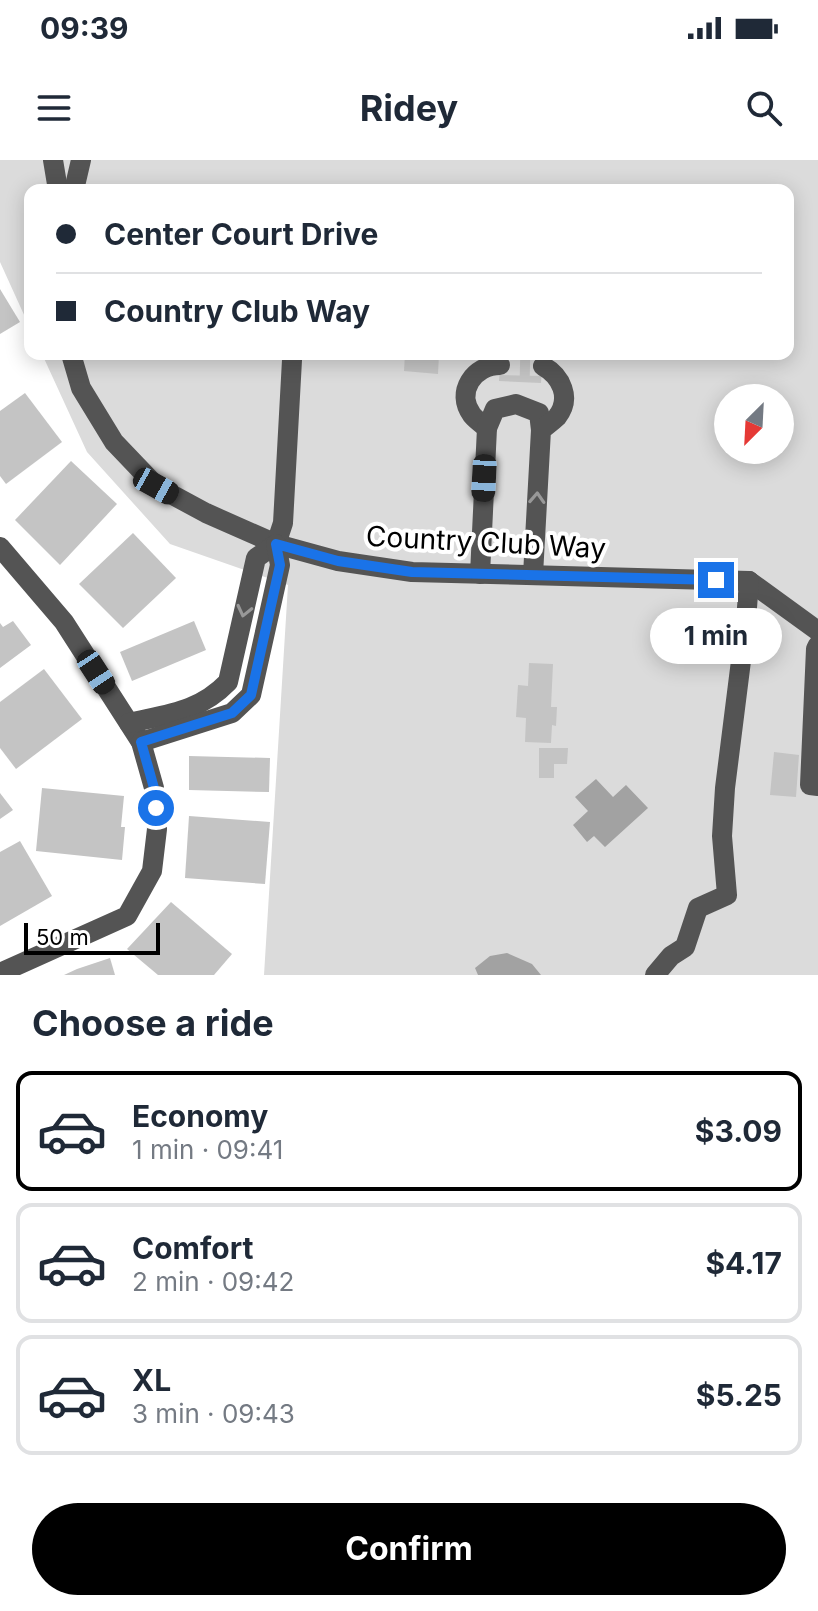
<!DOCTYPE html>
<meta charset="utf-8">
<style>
body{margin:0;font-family:Inter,sans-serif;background:#f2f2f3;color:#1f2937;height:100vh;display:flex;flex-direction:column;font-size:30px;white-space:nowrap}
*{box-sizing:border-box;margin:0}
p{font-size:26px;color:#747a83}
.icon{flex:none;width:44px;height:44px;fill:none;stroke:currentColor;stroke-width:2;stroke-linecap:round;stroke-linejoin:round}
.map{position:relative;height:815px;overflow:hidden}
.side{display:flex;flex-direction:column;background:#fff;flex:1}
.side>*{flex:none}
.banner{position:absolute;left:24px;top:24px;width:770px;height:176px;border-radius:16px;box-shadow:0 4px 20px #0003;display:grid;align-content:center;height:176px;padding:0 32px;background:#fff}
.needle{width:52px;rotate:204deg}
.buttons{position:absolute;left:714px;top:224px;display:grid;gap:16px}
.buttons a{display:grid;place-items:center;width:80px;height:80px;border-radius:50%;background:#fff;box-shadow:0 4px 20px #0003;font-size:40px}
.scale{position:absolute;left:24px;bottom:20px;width:136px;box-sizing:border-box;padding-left:8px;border:4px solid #000;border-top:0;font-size:22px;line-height:28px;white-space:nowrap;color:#000;-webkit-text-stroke:6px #fff;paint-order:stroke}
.end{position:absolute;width:36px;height:36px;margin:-18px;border:10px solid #1a73e8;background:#fff;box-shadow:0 0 0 4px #fff}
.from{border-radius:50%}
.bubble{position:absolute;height:56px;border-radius:28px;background:#fff;box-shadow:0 4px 20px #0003;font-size:26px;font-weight:700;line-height:56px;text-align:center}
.car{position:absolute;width:24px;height:48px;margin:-24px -12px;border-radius:10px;box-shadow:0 0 6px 2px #0007;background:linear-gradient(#222 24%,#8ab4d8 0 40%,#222 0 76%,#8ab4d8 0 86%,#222 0)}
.banner b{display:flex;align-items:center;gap:28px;height:76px;font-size:30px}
.banner b+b{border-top:2px solid #e0e1e3}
.banner i{width:20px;height:20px;background:#1f2937}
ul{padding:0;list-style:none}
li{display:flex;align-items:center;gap:24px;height:120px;margin:0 16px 12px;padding:0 16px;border:4px solid #e0e1e3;border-radius:16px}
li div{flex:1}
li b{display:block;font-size:30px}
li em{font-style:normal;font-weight:700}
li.current{border-color:#000}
li>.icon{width:72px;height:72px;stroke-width:1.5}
h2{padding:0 32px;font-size:36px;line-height:96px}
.cta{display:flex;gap:16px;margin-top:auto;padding:16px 32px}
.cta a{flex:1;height:92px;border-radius:48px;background:#000;color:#fff;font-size:32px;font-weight:700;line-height:92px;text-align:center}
.status{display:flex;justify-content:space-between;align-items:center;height:56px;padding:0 40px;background:#fff;direction:ltr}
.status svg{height:22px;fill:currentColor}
header{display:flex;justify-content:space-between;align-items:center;height:104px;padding:0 32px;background:#fff;font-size:36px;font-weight:700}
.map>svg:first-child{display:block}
</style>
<div class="status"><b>09:39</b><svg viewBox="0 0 49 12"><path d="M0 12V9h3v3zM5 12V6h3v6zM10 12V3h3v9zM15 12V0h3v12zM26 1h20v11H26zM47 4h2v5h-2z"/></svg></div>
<header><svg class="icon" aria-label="menu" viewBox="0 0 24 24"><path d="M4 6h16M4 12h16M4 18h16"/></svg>Ridey<svg class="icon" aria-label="search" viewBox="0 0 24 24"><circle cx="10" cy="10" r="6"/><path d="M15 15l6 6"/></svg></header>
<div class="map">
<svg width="818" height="815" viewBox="0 0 818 815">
<rect width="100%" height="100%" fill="#fff"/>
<path fill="#dbdbdb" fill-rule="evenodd" d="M0 0H818V815H264L288 425 170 384 87 292 42 194H788V30H30V168L0 102ZM728 238H780V290H728Z"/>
<g fill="#a2a2a2">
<path d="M596 619 613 637 626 625 648 648 605 687 594 676 587 682 573 665 588 651 575 637Z"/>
<path d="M507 793 532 804 541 815H478L475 808 490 796Z"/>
</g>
<g fill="#c4c4c4">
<path d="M0 129 20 162 0 174Z"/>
<path d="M405 194H439L438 214 404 211Z"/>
<path d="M501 194H543L541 223 499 221Z"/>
<path d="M25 233 62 282 6 324 0 316V251Z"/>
<path d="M71 301 117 344 60 405 15 360Z"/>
<path d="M133 373 176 418 123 468 79 424Z"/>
<path d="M13 461 31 485 0 508V463L3 467Z"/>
<path d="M194 461 206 490 132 521 120 492Z"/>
<path d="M529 503 553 504 551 547H557L556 566 552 565 551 583 525 582 526 558 516 557 518 525 528 526Z"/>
<path d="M44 509 82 559 16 609 0 588V542Z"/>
<path d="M539 588H568L567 604H554V618H539Z"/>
<path d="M774 592 799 595 796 637 770 635Z"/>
<path d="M189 596 270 598 269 632 189 630Z"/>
<path d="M42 628 124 636 121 667H125L122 700 36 691Z"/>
<path d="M0 633 13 650 0 659Z"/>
<path d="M189 656 270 662 265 724 185 718Z"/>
<path d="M20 681 52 736 0 766V692Z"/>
<path d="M171 742 232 794 214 815H158L127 789Z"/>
<path d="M110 798 115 815H64L77 809Z"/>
</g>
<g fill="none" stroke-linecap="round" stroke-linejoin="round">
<path stroke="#d9d9d9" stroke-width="20" stroke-dasharray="20 10" stroke-linecap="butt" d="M500 205 543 206"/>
<g stroke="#545454" stroke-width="20">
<path d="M53 0 58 30"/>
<path d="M74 30 81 0"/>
<path d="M71 194 81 228 114 282 156 326 206 353 276 384 338 401 412 412 749 421"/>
<path d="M487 268C482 264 476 260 472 255 455 232 474 205 500 205"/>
<path d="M276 384 283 363 292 200"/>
<path d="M0 387 64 462 141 582 154 628 157 669 152 711 127 756 0 813"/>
<path d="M480 414 487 268 495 249 516 244 539 253 541 270"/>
<path d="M533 415 541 270C546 266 553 261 557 257 572 238 561 216 543 206"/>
<path d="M749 421 818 471"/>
<path d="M818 485 816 489 810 625 818 626"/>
<path d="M129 563C168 554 199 552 228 522L256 398 276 384"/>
<path d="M141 582 232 553 251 535 280 405 276 384"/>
<path d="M655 815 671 796 685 787 698 748 727 735 722 676 725 628 746 461 749 421"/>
</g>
</g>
<defs><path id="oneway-chevron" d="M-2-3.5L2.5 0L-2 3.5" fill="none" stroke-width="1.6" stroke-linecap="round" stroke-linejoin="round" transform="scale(2)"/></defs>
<g stroke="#989898">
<use href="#oneway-chevron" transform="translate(537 338) rotate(-87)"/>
<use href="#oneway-chevron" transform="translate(244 451) rotate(103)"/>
</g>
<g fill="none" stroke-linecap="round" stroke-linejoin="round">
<path stroke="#1a73e8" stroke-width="10" d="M156 648 154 628 141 582 232 553 251 535 280 405 276 384 338 401 412 412 716 420"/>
</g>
<g text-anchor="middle" stroke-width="8" stroke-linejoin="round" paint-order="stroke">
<g font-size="28" fill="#000" stroke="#fff">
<text transform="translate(486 382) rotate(3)" y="10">Country Club Way</text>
</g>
</g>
</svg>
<div class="buttons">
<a><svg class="needle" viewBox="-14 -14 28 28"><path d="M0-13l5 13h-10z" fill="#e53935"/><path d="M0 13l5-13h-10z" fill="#747a83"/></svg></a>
</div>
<div class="scale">50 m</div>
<i class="end from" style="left:156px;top:648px"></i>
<i class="end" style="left:716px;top:420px"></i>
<div class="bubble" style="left:650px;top:448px;width:132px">1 min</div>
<i class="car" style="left:484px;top:318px;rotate:183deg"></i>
<i class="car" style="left:156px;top:326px;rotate:119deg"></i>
<i class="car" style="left:96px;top:512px;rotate:147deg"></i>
<div class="banner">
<b><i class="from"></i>Center Court Drive</b>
<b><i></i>Country Club Way</b>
</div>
</div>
<section class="side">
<h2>Choose a ride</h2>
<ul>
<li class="current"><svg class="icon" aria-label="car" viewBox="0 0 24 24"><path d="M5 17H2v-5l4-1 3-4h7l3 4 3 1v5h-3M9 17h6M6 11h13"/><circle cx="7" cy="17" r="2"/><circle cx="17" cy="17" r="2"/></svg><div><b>Economy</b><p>1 min · 09:41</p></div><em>$3.09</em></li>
<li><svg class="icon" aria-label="car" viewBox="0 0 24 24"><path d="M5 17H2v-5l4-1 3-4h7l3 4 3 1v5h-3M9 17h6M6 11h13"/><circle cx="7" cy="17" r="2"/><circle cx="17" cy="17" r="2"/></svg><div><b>Comfort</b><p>2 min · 09:42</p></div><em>$4.17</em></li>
<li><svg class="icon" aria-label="car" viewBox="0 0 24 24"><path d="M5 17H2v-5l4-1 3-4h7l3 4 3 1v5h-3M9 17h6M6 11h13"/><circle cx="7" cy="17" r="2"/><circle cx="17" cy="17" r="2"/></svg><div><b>XL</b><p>3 min · 09:43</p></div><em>$5.25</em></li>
</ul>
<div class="cta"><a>Confirm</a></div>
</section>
